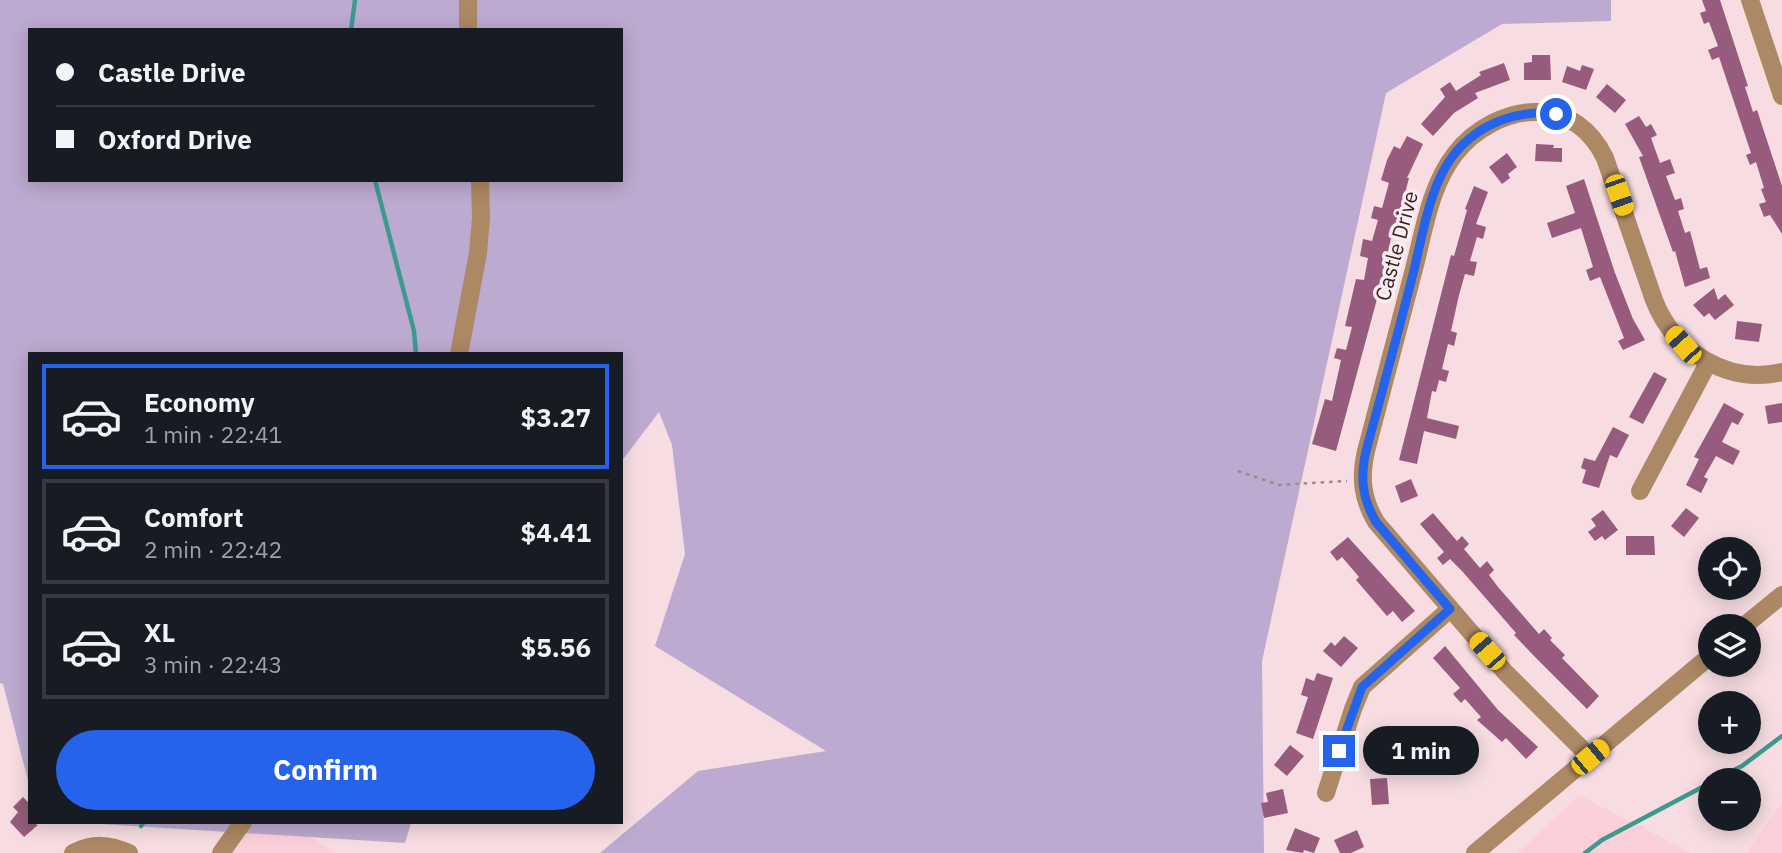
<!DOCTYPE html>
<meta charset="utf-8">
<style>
body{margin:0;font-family:"IBM Plex Sans",sans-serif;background:#20242c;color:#f1f3f6;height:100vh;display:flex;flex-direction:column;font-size:26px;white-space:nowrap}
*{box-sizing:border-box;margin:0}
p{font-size:23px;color:#9ea1a6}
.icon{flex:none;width:38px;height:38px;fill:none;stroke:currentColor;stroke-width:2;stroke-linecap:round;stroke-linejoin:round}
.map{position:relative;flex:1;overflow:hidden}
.details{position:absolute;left:28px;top:352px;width:595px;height:472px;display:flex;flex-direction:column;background:#171b24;border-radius:0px;box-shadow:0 4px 18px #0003}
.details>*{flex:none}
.guide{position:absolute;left:28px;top:28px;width:595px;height:154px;border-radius:0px;box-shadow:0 4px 18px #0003;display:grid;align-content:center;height:154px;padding:0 28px;background:#171b24}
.tools{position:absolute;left:1698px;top:537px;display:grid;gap:14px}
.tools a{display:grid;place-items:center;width:63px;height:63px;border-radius:50%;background:#171b24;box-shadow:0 4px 18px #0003;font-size:35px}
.end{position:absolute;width:32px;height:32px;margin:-16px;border:9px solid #2563eb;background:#fff;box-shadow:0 0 0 4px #fff}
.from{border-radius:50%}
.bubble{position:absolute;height:49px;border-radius:24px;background:#171b24;box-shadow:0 4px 18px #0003;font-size:23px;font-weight:700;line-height:49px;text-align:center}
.car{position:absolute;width:21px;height:42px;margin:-21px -10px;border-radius:9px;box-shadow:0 0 5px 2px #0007;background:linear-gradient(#f5c518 24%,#345 0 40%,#f5c518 0 76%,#345 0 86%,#f5c518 0)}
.guide b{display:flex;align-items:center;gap:24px;height:66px;font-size:26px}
.guide b+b{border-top:2px solid #363941}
.guide i{width:18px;height:18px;background:#f1f3f6}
ul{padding:12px 0 0;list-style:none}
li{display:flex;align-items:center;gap:21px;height:105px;margin:0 14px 10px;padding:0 14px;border:4px solid #363941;border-radius:0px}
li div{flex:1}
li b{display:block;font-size:26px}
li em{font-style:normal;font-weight:700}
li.current{border-color:#2563eb}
li>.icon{width:63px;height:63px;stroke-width:1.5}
.cta{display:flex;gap:14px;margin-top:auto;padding:14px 28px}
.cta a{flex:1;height:80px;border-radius:42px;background:#2563eb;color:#fff;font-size:28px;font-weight:700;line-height:80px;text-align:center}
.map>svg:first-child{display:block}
</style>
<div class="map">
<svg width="1782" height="853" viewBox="0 0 1782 853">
<rect width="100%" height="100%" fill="#f7dde2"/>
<g fill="#fcd0d8">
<path d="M1579 795 1691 853H1518Z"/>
<path d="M1782 803V853H1746Z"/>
<path d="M250 822 288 823 336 853H230Z"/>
</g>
<g fill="#bcaad0" fill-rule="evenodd">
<path d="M0 0H1611V21L1502 24 1386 93 1262 661 1264 853H600L698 771 826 751 655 646 685 554 672 445 659 412 621 462V354H30V788L3 684 0 683ZM30 30H621V180H30Z"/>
<path d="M86 823H411L405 843Z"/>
</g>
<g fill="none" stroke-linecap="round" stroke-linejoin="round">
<g stroke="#3d9a91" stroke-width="4.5">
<path d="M351 30 355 0"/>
<path d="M375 180 414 331 416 354"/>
<path d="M1714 780 1742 766 1782 736"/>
<path d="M141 826 144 822"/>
<path d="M1585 853 1602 840 1710 783"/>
</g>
</g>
<g fill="#975c7d">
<path d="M1702 0H1720L1748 86 1745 87 1753 112 1757 110 1782 186V234L1770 215 1764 217 1759 204 1766 202 1761 189 1764 188 1756 162 1750 165 1746 155 1751 153 1719 57 1712 60 1708 50 1718 46 1709 22 1704 24 1700 13 1706 11Z"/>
<path d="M1532 55H1550L1551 80H1524V63L1532 62Z"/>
<path d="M1504 63 1510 80 1475 93 1478 98 1454 113 1433 136 1421 124 1445 97 1440 89 1450 82 1456 91 1481 75 1479 72Z"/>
<path d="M1582 65 1594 69 1586 90 1562 82 1567 66 1580 71Z"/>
<path d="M1607 84 1626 100 1615 113 1596 97Z"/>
<path d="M1639 116 1646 127 1651 124 1657 135 1651 138 1660 163 1670 159 1675 173 1666 176 1675 200 1681 198 1684 209 1678 211 1685 233 1690 231 1700 269 1707 267 1710 278 1685 287 1675 251 1673 252 1639 157 1643 156 1625 124Z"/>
<path d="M1407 136 1423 144 1407 178H1409L1393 239 1391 238 1384 273 1336 451 1312 444 1325 399 1332 401 1341 360 1334 358 1337 348 1346 350 1352 327 1345 326 1356 279 1364 280 1368 258 1360 256 1363 239 1372 241 1378 220 1371 218 1374 206 1382 208 1389 183 1381 180 1387 160 1394 146 1400 149Z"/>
<path d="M1536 144 1554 145 1553 148H1562V162L1535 161Z"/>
<path d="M1507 153 1517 167 1508 174 1510 178 1502 184 1489 167Z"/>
<path d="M1584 179 1615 273 1633 319 1645 340 1623 350 1618 341 1624 338 1600 277 1590 281 1586 270 1593 267 1581 228 1552 238 1547 223 1575 213 1566 186Z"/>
<path d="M1474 186 1488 192 1476 224 1486 227 1483 239 1477 237 1470 261 1477 262 1474 276 1465 274 1459 295 1451 331 1457 333 1454 346 1448 344 1442 369 1449 371 1446 382 1439 380 1436 392 1432 391 1427 418 1459 426 1456 439 1424 431 1417 464 1399 460 1451 255 1454 256 1467 210 1465 209Z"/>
<path d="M1714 288 1718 300 1725 294 1734 305 1715 320 1709 313 1704 317 1693 305Z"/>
<path d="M1737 321 1762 324 1759 342 1735 339Z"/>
<path d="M1654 372 1667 379 1643 424 1629 417Z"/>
<path d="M1724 403 1744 414 1738 425 1732 422 1722 442 1740 451 1733 465 1716 456 1704 477 1708 479 1701 493 1686 485 1699 459 1694 457Z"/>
<path d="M1782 403V422L1768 424 1765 406Z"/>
<path d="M1613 427 1629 435 1617 458 1610 455 1599 488 1582 483 1586 470 1581 468 1584 458 1595 461Z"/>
<path d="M1411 479 1418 496 1401 503 1395 486Z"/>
<path d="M1686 508 1699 518 1684 537 1671 526Z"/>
<path d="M1603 510 1618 530 1605 540 1602 536 1595 541 1588 532 1596 526 1591 519Z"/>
<path d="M1433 513 1457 541 1462 536 1469 544 1464 549 1480 568 1487 561 1494 570 1489 575 1498 587 1539 634 1544 629 1552 638 1550 640 1565 655 1562 658 1599 696 1587 709 1534 656 1514 635 1516 633 1462 571 1450 559 1443 565 1437 558 1444 552 1420 524Z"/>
<path d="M1626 536H1654L1655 555H1626Z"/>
<path d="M1348 537 1415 611 1402 622 1393 611 1387 616 1356 580 1359 577 1342 557 1337 561 1330 552Z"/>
<path d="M1344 636 1358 648 1341 667 1323 651 1331 642 1335 646Z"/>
<path d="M1445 646 1498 710 1538 747 1526 759 1506 738 1502 742 1477 720 1481 717 1465 699 1461 703 1453 694 1460 688 1433 658Z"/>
<path d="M1317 673 1333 678 1313 739 1296 733 1308 697 1301 695 1306 678 1314 681Z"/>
<path d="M1378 732 1395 738 1387 761 1370 755Z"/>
<path d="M1290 745 1304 756 1287 776 1274 765Z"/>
<path d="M1387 778 1389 804 1372 805 1370 779Z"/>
<path d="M1283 789 1288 813 1264 818 1261 803 1268 802 1266 793Z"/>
<path d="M23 797 28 802 30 800V822L38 825 24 837 10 822 18 812 13 807Z"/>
<path d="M1295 828 1320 838 1314 853 1304 850 1303 853 1286 850Z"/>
<path d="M1357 830 1364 847 1351 853H1340L1334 840Z"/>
</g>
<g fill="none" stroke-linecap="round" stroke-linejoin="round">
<path stroke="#9f868b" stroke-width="2.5" stroke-dasharray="3.5 5" stroke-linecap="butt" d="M1238 471 1279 485 1347 481"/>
<g stroke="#ac8864" stroke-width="18">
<path d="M468 0V30"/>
<path d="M1750 0 1782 96"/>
<path d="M459 354 478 253 481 218 480 180"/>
<path d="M1640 491 1708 363"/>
<path d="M1744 626 1782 595"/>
<path d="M1589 756 1505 672 1376 522C1362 498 1360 478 1366 451 1382 390 1398 330 1414 269 1424 231 1430 186 1455 154 1474 129 1507 111 1538 112 1569 112 1592 131 1605 158L1654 300C1674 351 1727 385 1782 372"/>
<path d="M1326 793 1353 709 1362 687 1450 609"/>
<path d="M73 853C93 843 109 844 129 853"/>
<path d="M221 853 243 822"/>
<path d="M1475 853 1710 656"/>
</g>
</g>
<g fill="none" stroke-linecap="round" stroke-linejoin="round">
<path stroke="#2563eb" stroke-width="9" d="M1339 751 1362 687 1450 609 1376 522C1362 498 1360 478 1366 451 1382 392 1398 333 1413 274 1423 235 1429 185 1455 153 1480 123 1518 109 1556 114"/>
</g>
<g text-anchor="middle" stroke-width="7" stroke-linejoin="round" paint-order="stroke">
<g font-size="21" fill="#371f24" stroke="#fceef0">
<text transform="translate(1397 246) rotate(-75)" y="7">Castle Drive</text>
</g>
</g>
</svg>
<div class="tools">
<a><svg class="icon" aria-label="locate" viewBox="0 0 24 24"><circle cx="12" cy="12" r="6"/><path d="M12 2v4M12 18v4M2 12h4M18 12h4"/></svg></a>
<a><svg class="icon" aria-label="layers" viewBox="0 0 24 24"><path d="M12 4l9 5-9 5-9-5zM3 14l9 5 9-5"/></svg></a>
<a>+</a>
<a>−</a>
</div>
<i class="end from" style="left:1556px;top:114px"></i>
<i class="end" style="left:1339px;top:751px"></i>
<div class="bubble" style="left:1363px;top:726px;width:116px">1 min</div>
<i class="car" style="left:1619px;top:195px;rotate:161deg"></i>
<i class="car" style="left:1683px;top:345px;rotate:318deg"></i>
<i class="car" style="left:1487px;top:651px;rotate:319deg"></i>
<i class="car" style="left:1590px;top:757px;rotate:50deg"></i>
<div class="guide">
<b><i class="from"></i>Castle Drive</b>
<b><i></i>Oxford Drive</b>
</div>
<section class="details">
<ul>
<li class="current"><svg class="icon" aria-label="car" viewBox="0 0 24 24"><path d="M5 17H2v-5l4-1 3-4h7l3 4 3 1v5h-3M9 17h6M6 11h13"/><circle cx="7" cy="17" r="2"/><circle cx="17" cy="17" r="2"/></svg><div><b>Economy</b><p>1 min · 22:41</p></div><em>$3.27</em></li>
<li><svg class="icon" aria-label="car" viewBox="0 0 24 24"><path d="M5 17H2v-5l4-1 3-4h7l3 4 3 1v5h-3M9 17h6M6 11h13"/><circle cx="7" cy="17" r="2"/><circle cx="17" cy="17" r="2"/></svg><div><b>Comfort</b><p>2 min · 22:42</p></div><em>$4.41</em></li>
<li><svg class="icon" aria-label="car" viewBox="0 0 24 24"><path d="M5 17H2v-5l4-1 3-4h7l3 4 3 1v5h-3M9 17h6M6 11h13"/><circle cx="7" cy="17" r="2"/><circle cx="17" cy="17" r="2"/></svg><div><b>XL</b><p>3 min · 22:43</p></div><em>$5.56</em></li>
</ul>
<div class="cta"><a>Confirm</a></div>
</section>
</div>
